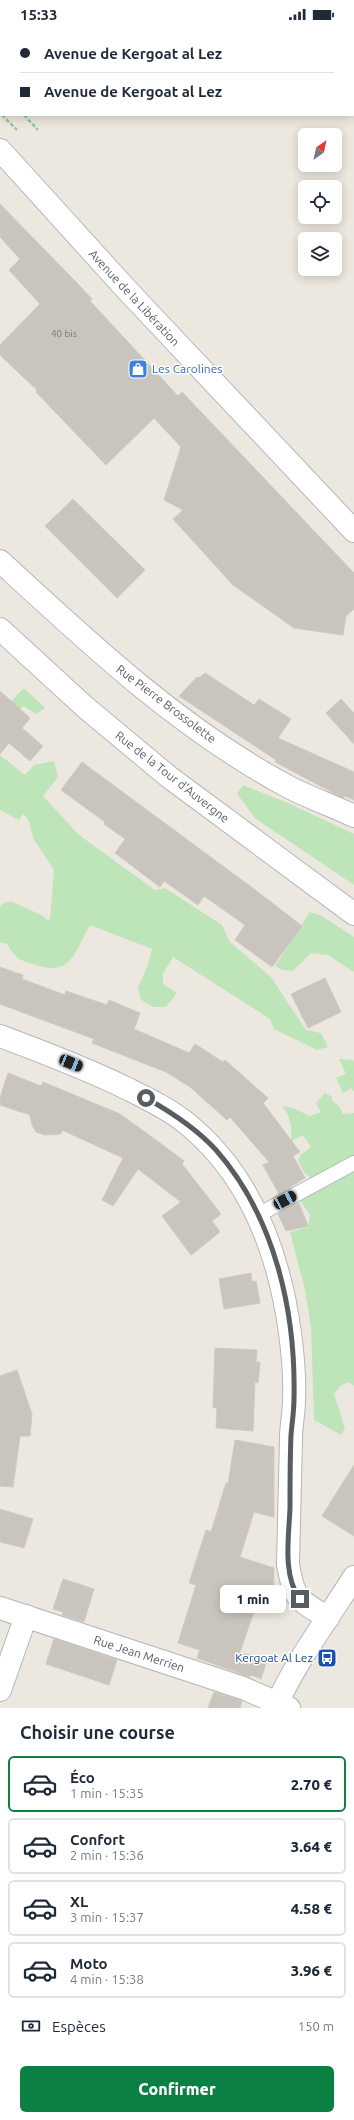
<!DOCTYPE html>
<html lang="fr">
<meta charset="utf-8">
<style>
body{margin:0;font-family:Ubuntu,sans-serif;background:#f6f6f7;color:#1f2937;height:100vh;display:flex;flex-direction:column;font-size:15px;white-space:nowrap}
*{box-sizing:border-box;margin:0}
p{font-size:13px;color:#747a83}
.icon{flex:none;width:22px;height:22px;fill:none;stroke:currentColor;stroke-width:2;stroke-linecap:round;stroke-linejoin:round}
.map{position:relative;height:1680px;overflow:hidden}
.sheet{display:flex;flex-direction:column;background:#fff;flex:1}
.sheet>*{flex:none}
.hud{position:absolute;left:0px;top:0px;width:354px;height:88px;box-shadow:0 2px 10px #0003;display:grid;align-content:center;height:88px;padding:0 20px;background:#fff}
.needle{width:26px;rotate:33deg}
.fabs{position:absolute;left:298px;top:100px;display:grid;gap:8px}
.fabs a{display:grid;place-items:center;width:44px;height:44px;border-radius:6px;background:#fff;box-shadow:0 2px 10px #0003;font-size:20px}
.end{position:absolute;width:18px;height:18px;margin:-9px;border:5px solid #585d61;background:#fff;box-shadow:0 0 0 2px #fff}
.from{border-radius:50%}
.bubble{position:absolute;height:28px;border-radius:6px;background:#fff;box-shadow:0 2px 10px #0003;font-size:13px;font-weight:800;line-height:28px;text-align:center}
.car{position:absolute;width:12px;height:24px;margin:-12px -6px;border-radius:5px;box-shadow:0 0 3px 1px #0007;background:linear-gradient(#222 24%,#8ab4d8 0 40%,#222 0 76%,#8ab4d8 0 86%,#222 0)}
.hud b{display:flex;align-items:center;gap:14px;height:38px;font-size:15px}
.hud b+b{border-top:1px solid #e0e1e3}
.hud i{width:10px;height:10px;background:#1f2937}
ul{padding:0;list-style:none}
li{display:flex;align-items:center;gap:12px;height:56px;margin:0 8px 6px;padding:0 12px;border:2px solid #e0e1e3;border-radius:6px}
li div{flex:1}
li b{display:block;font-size:15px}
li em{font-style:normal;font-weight:800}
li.selected{border-color:#0b8043}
li>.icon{width:36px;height:36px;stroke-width:1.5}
h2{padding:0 20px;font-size:18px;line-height:48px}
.pay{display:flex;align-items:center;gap:10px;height:44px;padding:0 20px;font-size:15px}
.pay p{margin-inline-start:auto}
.action{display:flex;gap:8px;margin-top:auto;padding:8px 20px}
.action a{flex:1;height:46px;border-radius:6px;background:#0b8043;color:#fff;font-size:16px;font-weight:800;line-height:46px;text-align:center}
.status{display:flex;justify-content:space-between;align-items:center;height:28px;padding:0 20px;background:#fff;direction:ltr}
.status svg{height:11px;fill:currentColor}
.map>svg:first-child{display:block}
</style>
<div class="status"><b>15:33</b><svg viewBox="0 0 49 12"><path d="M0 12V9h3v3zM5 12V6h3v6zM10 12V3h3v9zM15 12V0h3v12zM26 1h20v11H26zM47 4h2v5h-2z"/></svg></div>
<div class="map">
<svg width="354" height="1680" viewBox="0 0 354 1680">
<rect width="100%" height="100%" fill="#ece8df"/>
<g fill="#bee5ba">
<path d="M24 660 45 680 36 686 23 678 12 690 0 685Z"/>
<path d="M0 727 25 747 34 737 54 733 58 749 43 768 79 807 155 862 165 860 222 897 230 914 271 949 306 1002 321 1005 328 1019 317 1022 274 1001 270 991 173 929 163 946V956L177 965 166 979H154L141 972 138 960 147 939 152 921 90 897C75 923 72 949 36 937 19 932 16 931 7 916L0 914V878L5 874H13L43 888 47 892 50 891 54 842 34 812 28 791 23 786 19 792 0 782Z"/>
<path d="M243 757 288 775 354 806V857L256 791 237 766Z"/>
<path d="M310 884 322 888 354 909V944L328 927 311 925 293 943 282 942 275 938Z"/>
<path d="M339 1031 353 1032 354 1034V1064L351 1060 343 1065 336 1050 346 1046Z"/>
<path d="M325 1065 331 1068 333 1074 338 1077 343 1086 354 1085V1358L348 1354 340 1358 334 1366 345 1400 341 1407 314 1392 311 1299 305 1262 290 1204 308 1199 310 1187 294 1164 312 1151 304 1144 298 1133 300 1127 311 1119 303 1107 291 1113C292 1099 291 1089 282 1078L293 1080 310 1088 321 1084 316 1075Z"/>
</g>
<g fill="#c9c5be" stroke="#d1c9bd">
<path d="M0 176 77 255 92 271 90 273 178 368 182 364 354 545V581L346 588 343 607 294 600 233 557 173 491 183 482 164 472 181 419 154 390 106 437 36 364 37 362 0 327V317L40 276 9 242 20 231 0 209Z"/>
<path d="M73 471 145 542 117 570 45 498Z"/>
<path d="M205 645 254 677 259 671 291 691 278 710 354 744V772L345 768 343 770 339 768 275 734 276 732 179 668 197 649 199 650Z"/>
<path d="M0 663 30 690 22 700 43 718 30 733 9 715 0 726Z"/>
<path d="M341 671 354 685V716L326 685Z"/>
<path d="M82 734 258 864 302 898 272 939 235 912 245 897 204 868 198 877 164 853 160 859 115 825 125 811 104 796 105 794 61 762Z"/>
<path d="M0 939 23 947 22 951 65 967 66 963 107 977 109 972 140 985 134 1001 189 1025 195 1016 223 1034 225 1032 268 1070 263 1075 300 1124 293 1128 305 1150 279 1166 263 1137 269 1134 230 1089 227 1092 190 1059 166 1044 92 1015 94 1011 0 976Z"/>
<path d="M325 950 341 984 308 1000 291 966Z"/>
<path d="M8 1045 41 1058 43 1054 120 1086 156 1112 184 1133 182 1136 221 1186 212 1193 220 1204 191 1227 162 1188 181 1174 138 1141 113 1178 102 1172 123 1130 62 1102 61 1106 45 1107 36 1104 32 1097 30 1087 0 1077V1070Z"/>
<path d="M299 1175 308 1198 286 1203 278 1186Z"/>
<path d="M251 1245 252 1254 256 1253 260 1275 224 1281 219 1251Z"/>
<path d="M215 1320 257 1322 256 1334H260L258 1355 255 1354 253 1403 216 1400 217 1380 213 1379Z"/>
<path d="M17 1342 32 1386 30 1408H20L13 1459 0 1458V1348Z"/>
<path d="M235 1412 274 1419V1489L254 1484 240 1529 274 1540 273 1570 260 1566 240 1624 267 1632 261 1651 251 1647 250 1649 197 1630 200 1622 178 1615 196 1557 189 1555 206 1502 211 1504 226 1455 228 1456Z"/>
<path d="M354 1437V1508L322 1488Z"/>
<path d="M0 1481 33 1491 24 1520 0 1514Z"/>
<path d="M63 1551 94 1561 84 1594 62 1587 63 1584 53 1581Z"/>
<path d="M54 1611 117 1632 109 1657 46 1636Z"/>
<path d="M214 1664 242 1673 240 1680H208Z"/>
</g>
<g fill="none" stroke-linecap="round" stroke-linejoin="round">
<defs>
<path id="lane" d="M258 1187 354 1135"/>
<g id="street">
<path d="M0 533C89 615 178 699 285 757 307 769 331 777 354 788"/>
<path d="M0 1008C43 1024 85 1040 126 1060 146 1070 167 1080 185 1094 250 1146 279 1224 290 1305 293 1327 295 1350 294 1373 294 1385 291 1397 291 1410 290 1452 289 1494 288 1536 294 1573 298 1571 328 1590"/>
<path d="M0 1580 243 1660 289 1680"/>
<path d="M0 1662 26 1588"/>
</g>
<g id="secondary">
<path d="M0 122 127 262 354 503"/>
<path d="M0 601 85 679 169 749 354 886"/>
<path d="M275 1680C296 1633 327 1592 354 1549"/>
</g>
</defs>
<use href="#lane" stroke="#b2b6bb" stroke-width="16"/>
<use href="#street" stroke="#b2b6bb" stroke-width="24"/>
<use href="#secondary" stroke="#b3b8bd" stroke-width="24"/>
<g stroke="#93c69d" stroke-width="2.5" stroke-dasharray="4 2" stroke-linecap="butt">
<path d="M72 0 73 1"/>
<path d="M0 62 1 63"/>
<path d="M2 87 17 102"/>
<path d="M24 87 38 102"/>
</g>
<use href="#lane" stroke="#fff" stroke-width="14"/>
<use href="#street" stroke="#fff" stroke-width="22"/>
<use href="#secondary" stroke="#fff" stroke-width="22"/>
</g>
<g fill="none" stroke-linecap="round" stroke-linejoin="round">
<path stroke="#585d61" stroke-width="5" d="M146 1070C171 1084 196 1100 216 1122 275 1189 296 1284 294 1371 294 1383 292 1395 291 1407 290 1431 290 1456 290 1480 289 1508 282 1547 300 1571"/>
</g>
<defs>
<symbol id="shop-square" viewBox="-11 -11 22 22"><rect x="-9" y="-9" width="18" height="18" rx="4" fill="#3f7fe0" stroke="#fff"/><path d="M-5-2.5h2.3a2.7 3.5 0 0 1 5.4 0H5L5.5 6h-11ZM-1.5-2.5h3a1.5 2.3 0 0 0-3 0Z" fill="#fff"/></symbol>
<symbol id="bus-square" viewBox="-11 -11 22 22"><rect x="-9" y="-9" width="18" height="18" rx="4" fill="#1a4fb4" stroke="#fff"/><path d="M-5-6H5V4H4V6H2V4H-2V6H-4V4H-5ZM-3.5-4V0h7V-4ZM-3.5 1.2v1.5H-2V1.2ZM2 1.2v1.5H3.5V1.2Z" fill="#fff"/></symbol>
</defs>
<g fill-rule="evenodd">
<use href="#shop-square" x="127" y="330" width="22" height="22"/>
<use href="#bus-square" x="316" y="1619" width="22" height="22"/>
</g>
<g text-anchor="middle" stroke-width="3" stroke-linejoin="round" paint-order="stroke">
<g font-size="10" fill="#747778">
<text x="64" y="309">40 bis</text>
</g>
<g font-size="12" fill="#585d61" stroke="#fff">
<text transform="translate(134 270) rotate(47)" y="4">Avenue de la Libération</text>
<text transform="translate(166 676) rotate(37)" y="4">Rue Pierre Brossolette</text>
<text transform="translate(172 749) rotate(38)" y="4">Rue de la Tour d'Auvergne</text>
<text transform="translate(139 1626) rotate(18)" y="4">Rue Jean Merrien</text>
</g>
<g font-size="12" fill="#366cbe" stroke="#fff" text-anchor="start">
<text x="152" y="345">Les Carolines</text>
</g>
<g font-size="12" fill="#164399" stroke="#fff" text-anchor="end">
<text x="313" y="1634">Kergoat Al Lez</text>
</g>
</g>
</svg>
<div class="fabs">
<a><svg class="needle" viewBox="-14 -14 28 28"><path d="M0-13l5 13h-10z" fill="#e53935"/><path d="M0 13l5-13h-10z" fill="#747a83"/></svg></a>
<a><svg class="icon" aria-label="locate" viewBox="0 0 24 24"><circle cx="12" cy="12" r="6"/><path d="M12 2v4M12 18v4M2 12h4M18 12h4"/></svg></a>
<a><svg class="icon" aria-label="layers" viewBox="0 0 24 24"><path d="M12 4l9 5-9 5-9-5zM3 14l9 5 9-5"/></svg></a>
</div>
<i class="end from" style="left:146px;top:1070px"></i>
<i class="end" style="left:300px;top:1571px"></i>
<div class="bubble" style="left:220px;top:1557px;width:66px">1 min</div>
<i class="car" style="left:71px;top:1035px;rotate:112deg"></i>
<i class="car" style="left:285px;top:1172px;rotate:62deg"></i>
<div class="hud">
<b><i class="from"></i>Avenue de Kergoat al Lez</b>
<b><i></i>Avenue de Kergoat al Lez</b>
</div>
</div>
<section class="sheet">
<h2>Choisir une course</h2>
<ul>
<li class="selected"><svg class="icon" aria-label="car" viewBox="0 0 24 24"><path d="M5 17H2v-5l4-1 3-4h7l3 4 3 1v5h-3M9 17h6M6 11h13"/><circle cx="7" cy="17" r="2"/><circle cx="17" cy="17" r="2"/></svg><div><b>Éco</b><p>1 min · 15:35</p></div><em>2.70 €</em></li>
<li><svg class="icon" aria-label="car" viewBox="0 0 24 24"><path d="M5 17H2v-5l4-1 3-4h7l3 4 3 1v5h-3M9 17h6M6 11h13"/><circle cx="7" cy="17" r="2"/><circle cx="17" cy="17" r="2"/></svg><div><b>Confort</b><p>2 min · 15:36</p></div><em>3.64 €</em></li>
<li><svg class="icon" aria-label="car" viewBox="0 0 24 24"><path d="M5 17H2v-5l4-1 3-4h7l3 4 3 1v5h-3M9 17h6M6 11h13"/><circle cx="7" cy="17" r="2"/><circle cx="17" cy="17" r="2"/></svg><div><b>XL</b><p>3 min · 15:37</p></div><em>4.58 €</em></li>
<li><svg class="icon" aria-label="car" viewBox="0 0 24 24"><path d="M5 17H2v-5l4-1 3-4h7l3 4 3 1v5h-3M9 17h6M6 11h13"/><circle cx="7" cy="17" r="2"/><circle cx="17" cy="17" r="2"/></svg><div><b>Moto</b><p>4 min · 15:38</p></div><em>3.96 €</em></li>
</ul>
<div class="pay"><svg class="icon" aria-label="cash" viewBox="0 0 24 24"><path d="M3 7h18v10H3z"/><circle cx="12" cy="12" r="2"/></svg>Espèces<p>150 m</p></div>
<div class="action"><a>Confirmer</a></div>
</section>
